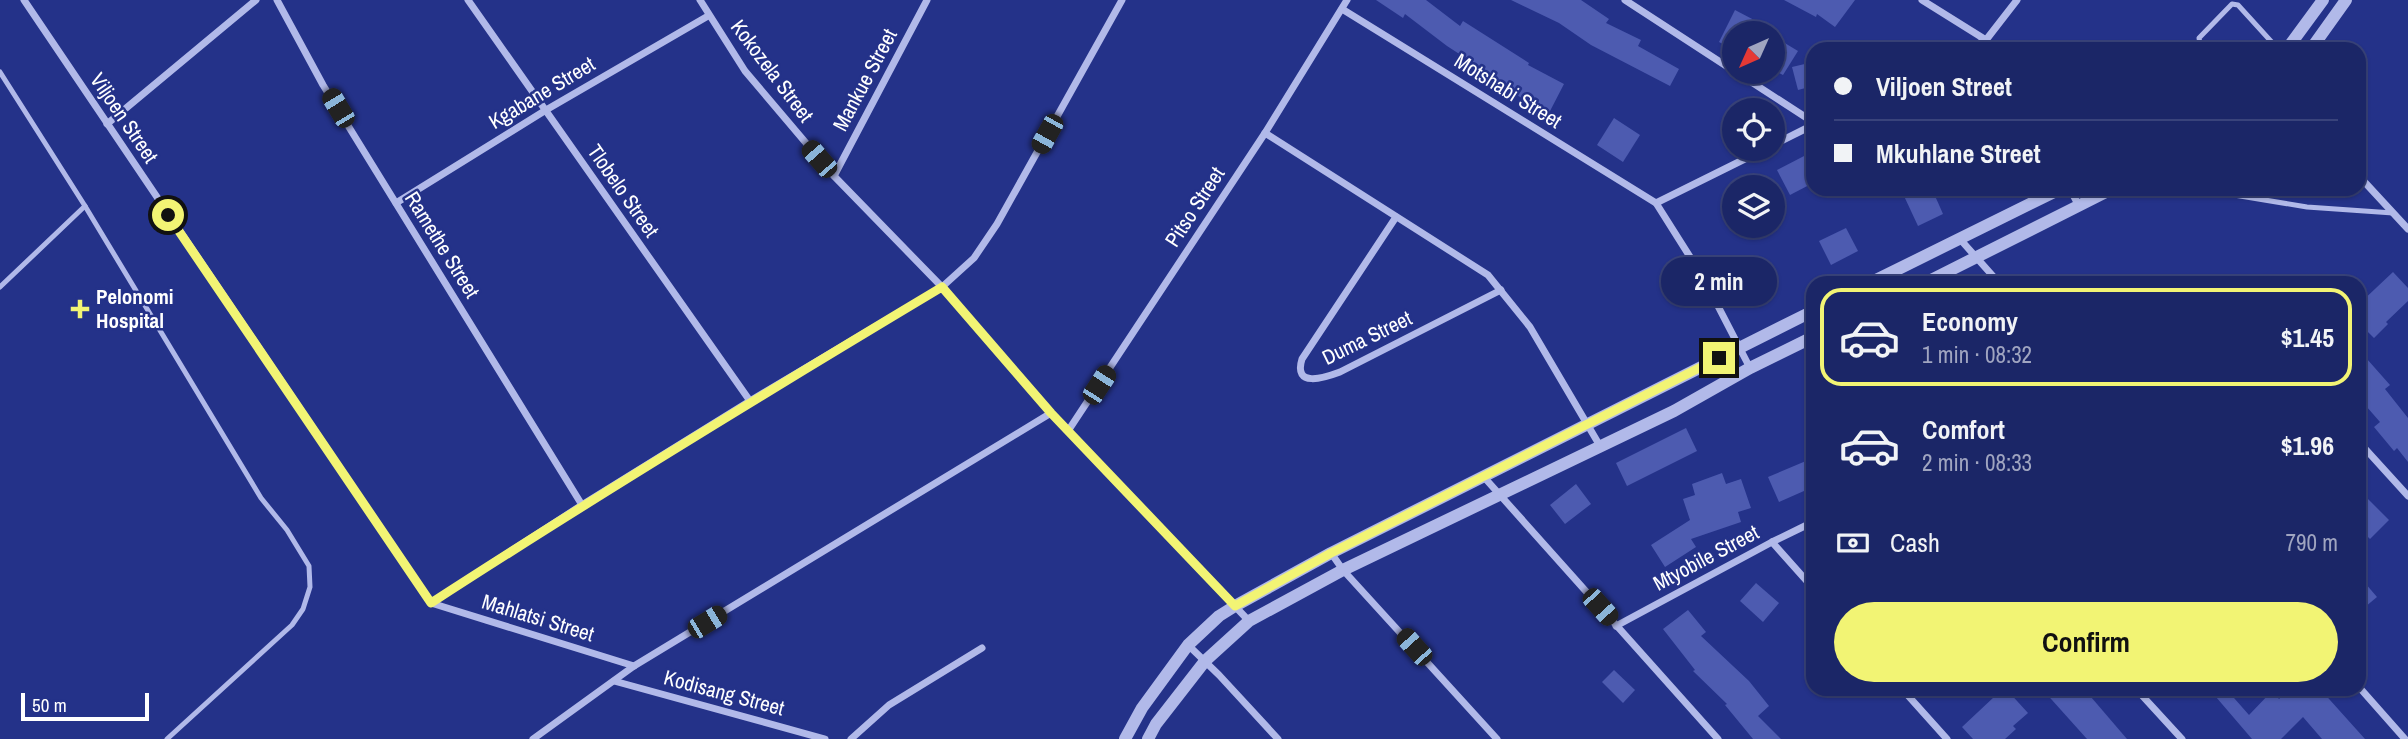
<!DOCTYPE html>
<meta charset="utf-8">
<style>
body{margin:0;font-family:"Archivo Narrow",sans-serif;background:#242e6d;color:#f1f3f6;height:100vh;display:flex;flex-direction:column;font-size:26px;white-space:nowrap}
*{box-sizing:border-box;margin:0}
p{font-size:23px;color:#a0a5c0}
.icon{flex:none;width:38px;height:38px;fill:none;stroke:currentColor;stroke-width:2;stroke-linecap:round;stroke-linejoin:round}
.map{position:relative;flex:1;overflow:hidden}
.side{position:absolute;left:1806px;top:276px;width:560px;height:420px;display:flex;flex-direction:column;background:#1b2667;border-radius:21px;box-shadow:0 2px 5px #0004,0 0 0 2px #39437b}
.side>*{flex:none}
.guide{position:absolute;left:1806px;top:42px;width:560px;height:154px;border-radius:21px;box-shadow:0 2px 5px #0004,0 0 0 2px #39437b;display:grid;align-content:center;height:154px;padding:0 28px;background:#1b2667}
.needle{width:46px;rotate:225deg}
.tools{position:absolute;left:1722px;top:21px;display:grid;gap:14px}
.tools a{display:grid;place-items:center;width:63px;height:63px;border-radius:50%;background:#1b2667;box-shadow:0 2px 5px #0004,0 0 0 2px #39437b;font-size:35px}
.scale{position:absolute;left:21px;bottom:18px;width:128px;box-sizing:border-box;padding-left:7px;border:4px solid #fff;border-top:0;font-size:19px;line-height:24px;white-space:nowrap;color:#fff;-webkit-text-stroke:5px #243289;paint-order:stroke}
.end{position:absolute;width:32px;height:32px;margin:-16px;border:9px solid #f2f474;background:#111;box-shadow:0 0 0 4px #111}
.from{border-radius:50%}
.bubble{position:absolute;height:49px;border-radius:24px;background:#1b2667;box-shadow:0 2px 5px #0004,0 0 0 2px #39437b;font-size:23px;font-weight:800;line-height:49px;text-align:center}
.car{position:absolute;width:21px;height:42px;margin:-21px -10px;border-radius:9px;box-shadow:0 0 5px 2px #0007;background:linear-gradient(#222 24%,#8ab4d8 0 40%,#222 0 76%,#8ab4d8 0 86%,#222 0)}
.guide b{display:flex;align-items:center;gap:24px;height:66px;font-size:26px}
.guide b+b{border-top:2px solid #39437b}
.guide i{width:18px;height:18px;background:#f1f3f6}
ul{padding:12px 0 0;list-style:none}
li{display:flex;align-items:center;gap:21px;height:98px;margin:0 14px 10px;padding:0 14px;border:4px solid transparent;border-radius:21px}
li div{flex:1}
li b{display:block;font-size:26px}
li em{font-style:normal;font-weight:800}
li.selected{border-color:#f2f474}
li>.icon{width:63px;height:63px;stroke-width:1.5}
.pay{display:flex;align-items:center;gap:18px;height:77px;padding:0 28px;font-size:26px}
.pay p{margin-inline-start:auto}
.primary-button{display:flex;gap:14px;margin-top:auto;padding:14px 28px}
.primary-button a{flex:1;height:80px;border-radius:42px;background:#f2f474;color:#111;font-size:28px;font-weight:800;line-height:80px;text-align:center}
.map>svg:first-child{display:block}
</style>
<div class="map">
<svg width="2408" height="739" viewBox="0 0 2408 739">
<rect width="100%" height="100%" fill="#243289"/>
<g fill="#4d5bb0">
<path d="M1376 0H1426L1460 26 1463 21 1529 63 1528 65 1564 84 1549 113 1529 103 1483 72 1484 70 1447 46 1405 14 1403 18Z"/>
<path d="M1511 0H1581L1609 19 1606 23 1641 40 1638 46 1679 69 1670 86 1591 45 1559 23Z"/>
<path d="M1784 0H1855L1835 27 1817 14 1816 17Z"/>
<path d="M1735 10 1756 21 1750 33H1734V50L1719 42Z"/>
<path d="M1773 36 1798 51 1783 75 1773 70Z"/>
<path d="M1813 62V86L1798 90 1792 67Z"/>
<path d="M1614 118 1640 135 1623 162 1597 145Z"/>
<path d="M1806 155 1813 169V183L1790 195 1777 170Z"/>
<path d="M1920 189H1932L1943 214 1918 226 1904 196Z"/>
<path d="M1846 228 1858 251 1831 265 1819 241Z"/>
<path d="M2393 272 2408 288V301L2386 322 2388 324 2374 338 2359 323V304Z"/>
<path d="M2359 350 2390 385 2385 389 2408 418V462L2397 448 2394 451 2374 427 2380 422 2359 398Z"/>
<path d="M1686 428 1697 451 1627 486 1616 463Z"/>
<path d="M1813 458V487L1779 502 1768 477Z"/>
<path d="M1722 473 1726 484 1741 479 1751 508 1738 512 1741 522 1691 539 1696 547 1665 567 1651 545 1690 520 1683 499 1695 495 1692 484Z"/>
<path d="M1576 484 1591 504 1565 524 1550 505Z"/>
<path d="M2359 490 2389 520 2370 539 2359 528Z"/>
<path d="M2359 576 2377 597 2359 612Z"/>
<path d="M1756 583 1779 603 1763 622 1740 601Z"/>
<path d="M1688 610 1706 632 1701 636 1749 681 1769 706 1758 716 1781 739H1753L1725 705 1727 704 1693 671 1695 670 1663 629Z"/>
<path d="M1614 670 1635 690 1623 703 1602 682Z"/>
<path d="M1987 690H2007L2028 713 2013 726 2016 729 2005 739H1973L1962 727 1994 697Z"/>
<path d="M2043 690H2085L2127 739H2087Z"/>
<path d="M2210 690H2227L2249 715 2272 691 2279 699 2288 690H2321L2365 739H2322L2303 717 2281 739H2252Z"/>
</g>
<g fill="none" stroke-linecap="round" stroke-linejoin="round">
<g stroke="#b1b9e9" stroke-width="5">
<path d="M2201 49 2199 38 2232 4 2238 5 2278 49"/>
<path d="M0 72 85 206 261 498 287 530 309 566 310 587 303 609 292 625 167 739"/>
<path d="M2198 189 2307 207 2393 213"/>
<path d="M0 287 85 206"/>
</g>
<g stroke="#b1b9e9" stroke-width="7">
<path d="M24 0 431 603"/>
<path d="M277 0 323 85 582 505"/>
<path d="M468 0 750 401"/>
<path d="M700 0 745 71 834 176 942 287 1051 413 1249 621"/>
<path d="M1625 0 1734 71"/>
<path d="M1922 0 1986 40 1991 49"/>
<path d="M1342 9 1656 203 1704 279 1750 368"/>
<path d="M1967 49 1986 40 2017 0"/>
<path d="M1736 72 1813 122"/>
<path d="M107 124 256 0"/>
<path d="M1265 133 1488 275 1530 327 1600 446"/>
<path d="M1773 145 1813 125"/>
<path d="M834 176 927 0"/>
<path d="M2359 176 2408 229"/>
<path d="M2070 189 2079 206"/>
<path d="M396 203 546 110 708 16"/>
<path d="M1656 203 1765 149"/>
<path d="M1396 217 1302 359C1293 388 1324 378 1340 372L1501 290"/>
<path d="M1959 238 2000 284"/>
<path d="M1068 431 1265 133 1347 0"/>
<path d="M2359 442 2408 496"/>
<path d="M1483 476 1718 739"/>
<path d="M1772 542 1813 588"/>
<path d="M1331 553 1343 570 1497 739"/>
<path d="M431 603 582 505 750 401 942 287 974 258 997 224 1122 0"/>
<path d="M431 603 634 666"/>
<path d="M1616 626 1772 542 1813 522"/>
<path d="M1188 645 1219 675 1278 739"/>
<path d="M614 681 825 739"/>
<path d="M2359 687 2405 739"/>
<path d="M1903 690 1947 739"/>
<path d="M2137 690 2182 739"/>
<path d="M533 739 634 666 1051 413"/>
<path d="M851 739 889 705 982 648"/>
</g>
<g stroke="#b1b9e9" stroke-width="12">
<path d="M2287 49 2323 0"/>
<path d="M2311 49 2346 0"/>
<path d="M1868 284 2060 189"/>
<path d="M1923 284 2112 189"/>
<path d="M1125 739 1142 708 1188 645 1219 616 1235 606 1331 553 1813 311"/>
<path d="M1148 739 1156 724 1205 661 1249 621 1343 570 1674 411 1750 368 1813 337"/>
</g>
</g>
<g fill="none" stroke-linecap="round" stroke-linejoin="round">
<path stroke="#f2f474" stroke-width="9" d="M168 215 431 603C599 494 770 390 942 287L1051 413 1235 606 1331 553 1719 358"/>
</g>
<path fill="#f2f474" stroke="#243289" stroke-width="2.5" d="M76.5 298.5h7v7h7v7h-7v7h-7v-7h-7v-7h7z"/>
<g text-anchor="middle" stroke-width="5" stroke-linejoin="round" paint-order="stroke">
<g font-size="21" fill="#fff" stroke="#243289">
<text transform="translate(772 71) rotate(53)" y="7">Kokozela Street</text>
<text transform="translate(865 80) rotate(-62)" y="7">Mankue Street</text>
<text transform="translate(1508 91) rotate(32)" y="7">Motshabi Street</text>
<text transform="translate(542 93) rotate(-31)" y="7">Kgabane Street</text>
<text transform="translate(124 118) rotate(56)" y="7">Viljoen Street</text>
<text transform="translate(623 191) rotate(55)" y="7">Tlobelo Street</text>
<text transform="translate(1195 207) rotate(-57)" y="7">Pitso Street</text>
<text transform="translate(442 245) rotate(58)" y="7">Ramethe Street</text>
<text transform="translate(1367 338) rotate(-26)" y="7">Duma Street</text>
<text transform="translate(1706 558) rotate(-28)" y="7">Mtyobile Street</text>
<text transform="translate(538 618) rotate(17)" y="7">Mahlatsi Street</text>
<text transform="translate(724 693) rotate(15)" y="7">Kodisang Street</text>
</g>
<g font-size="21" font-weight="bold" fill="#fff" stroke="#243289" text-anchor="start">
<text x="96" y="304">Pelonomi<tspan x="96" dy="24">Hospital</tspan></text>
</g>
</g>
</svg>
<div class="tools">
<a><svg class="needle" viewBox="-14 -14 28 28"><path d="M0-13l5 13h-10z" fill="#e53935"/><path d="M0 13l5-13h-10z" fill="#a0a5c0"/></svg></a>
<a><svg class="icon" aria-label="locate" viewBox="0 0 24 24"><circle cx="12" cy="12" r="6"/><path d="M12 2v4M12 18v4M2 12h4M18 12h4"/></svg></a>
<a><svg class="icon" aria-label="layers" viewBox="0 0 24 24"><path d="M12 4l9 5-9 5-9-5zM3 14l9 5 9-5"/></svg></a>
</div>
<div class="scale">50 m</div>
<i class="end from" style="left:168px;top:215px"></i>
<i class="end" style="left:1719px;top:358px"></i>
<div class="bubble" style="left:1661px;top:257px;width:116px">2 min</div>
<i class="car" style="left:338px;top:108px;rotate:329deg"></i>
<i class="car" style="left:1047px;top:134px;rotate:209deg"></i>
<i class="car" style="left:819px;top:159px;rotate:319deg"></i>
<i class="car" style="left:1099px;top:385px;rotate:33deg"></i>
<i class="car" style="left:1600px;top:607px;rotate:138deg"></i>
<i class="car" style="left:707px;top:622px;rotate:59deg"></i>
<i class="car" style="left:1414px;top:647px;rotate:318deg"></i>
<div class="guide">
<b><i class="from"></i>Viljoen Street</b>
<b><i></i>Mkuhlane Street</b>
</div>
<section class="side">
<ul>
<li class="selected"><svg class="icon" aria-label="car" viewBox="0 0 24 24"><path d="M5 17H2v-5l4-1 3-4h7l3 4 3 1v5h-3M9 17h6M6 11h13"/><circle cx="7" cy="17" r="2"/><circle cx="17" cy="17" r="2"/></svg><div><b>Economy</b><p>1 min · 08:32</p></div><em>$1.45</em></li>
<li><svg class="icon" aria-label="car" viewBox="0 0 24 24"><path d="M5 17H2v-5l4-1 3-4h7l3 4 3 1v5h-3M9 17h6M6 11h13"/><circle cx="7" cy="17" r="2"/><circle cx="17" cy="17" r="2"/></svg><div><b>Comfort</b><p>2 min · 08:33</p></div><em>$1.96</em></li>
</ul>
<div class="pay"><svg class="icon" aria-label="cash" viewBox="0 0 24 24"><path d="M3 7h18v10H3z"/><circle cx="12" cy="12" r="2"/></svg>Cash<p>790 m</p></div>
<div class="primary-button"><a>Confirm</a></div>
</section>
</div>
